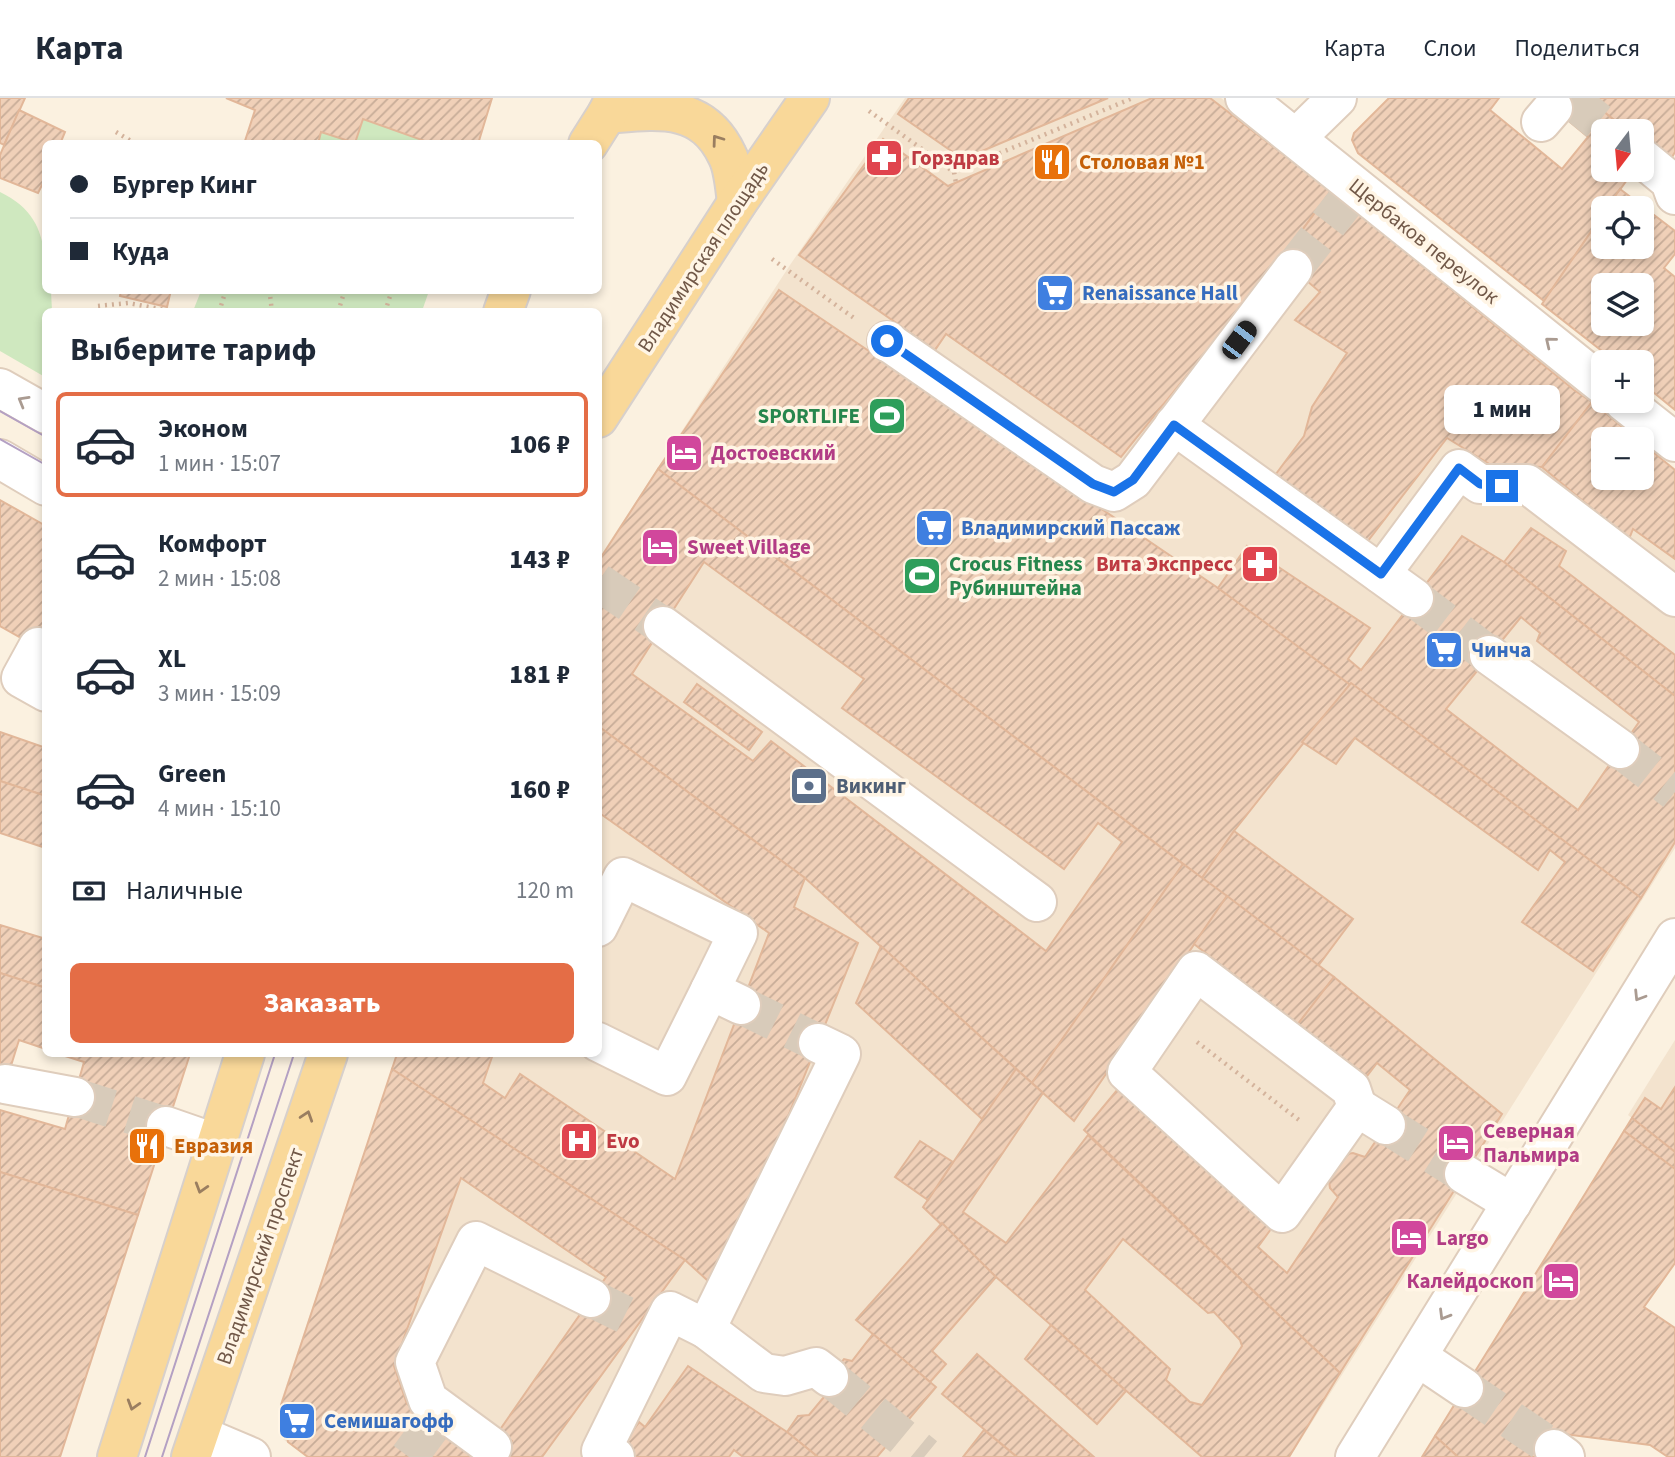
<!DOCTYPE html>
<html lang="ru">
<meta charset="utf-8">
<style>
body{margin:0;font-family:"Source Sans 3",sans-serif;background:#f6f6f7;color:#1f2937;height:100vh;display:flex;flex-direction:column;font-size:26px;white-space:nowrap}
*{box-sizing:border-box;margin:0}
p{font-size:23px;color:#747a83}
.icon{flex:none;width:38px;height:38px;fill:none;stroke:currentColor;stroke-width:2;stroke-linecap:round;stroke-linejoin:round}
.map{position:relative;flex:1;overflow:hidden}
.panel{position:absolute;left:42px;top:210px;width:560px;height:749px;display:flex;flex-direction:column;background:#fff;border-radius:10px;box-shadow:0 4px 10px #0003}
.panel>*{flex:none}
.banner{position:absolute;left:42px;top:42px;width:560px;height:154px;border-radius:10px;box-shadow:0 4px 10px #0003;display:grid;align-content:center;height:154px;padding:0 28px;background:#fff}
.needle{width:46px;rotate:196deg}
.controls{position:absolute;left:1591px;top:21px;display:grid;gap:14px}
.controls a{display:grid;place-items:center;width:63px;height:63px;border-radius:10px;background:#fff;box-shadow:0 4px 10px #0003;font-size:35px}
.end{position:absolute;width:32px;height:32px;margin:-16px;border:9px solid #1a73e8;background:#fff;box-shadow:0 0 0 4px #fff}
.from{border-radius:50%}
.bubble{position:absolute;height:49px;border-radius:10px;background:#fff;box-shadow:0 4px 10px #0003;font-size:23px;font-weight:800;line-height:49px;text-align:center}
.car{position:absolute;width:21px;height:42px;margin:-21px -10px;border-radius:9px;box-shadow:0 0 5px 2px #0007;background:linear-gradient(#222 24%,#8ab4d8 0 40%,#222 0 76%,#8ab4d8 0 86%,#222 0)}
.banner b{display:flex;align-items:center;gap:24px;height:66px;font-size:26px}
.banner b+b{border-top:2px solid #e0e1e3}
.banner i{width:18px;height:18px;background:#1f2937}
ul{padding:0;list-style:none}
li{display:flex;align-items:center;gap:21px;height:105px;margin:0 14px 10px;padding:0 14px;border:4px solid transparent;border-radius:10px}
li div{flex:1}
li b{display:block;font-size:26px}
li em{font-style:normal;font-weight:800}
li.current{border-color:#e46d46}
li>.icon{width:63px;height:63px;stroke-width:1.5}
h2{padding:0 28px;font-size:32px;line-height:84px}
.pay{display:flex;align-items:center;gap:18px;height:77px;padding:0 28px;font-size:26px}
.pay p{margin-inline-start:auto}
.button{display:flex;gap:14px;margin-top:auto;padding:14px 28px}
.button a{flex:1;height:80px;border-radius:10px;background:#e46d46;color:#fff;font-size:28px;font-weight:800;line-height:80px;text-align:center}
header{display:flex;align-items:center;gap:42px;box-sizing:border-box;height:98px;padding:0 35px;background:#fff;border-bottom:2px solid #e0e1e3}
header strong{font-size:33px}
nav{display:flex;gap:38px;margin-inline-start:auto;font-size:24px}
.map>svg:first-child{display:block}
</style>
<header>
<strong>Карта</strong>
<nav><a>Карта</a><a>Слои</a><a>Поделиться</a></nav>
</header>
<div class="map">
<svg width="1675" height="1359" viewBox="0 0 1675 1359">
<defs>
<pattern id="building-hatch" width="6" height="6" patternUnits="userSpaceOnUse" patternTransform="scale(1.75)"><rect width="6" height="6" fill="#f0d0b8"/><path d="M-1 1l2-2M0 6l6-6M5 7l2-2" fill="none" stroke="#c7ac98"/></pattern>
</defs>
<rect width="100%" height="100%" fill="#fbf1e0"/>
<g fill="#f3e3ce">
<path d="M905 0H1221L1638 341H1603V380H1642V344L1675 371V750L1290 1359H306L283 1341 280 1306 397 956H598L599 460 790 167Z"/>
<path d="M1675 942V1054L1628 1017Z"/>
</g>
<g fill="#cfe8bf">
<path d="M363 21 425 43 424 46H318L321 34 355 45Z"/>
<path d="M0 94C44 115 46 149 46 192L51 193 52 213 46 214 45 279 0 253Z"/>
<path d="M201 193V192L429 193 422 213H193Z"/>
</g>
<g fill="url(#building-hatch)" stroke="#e2b799" stroke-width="2" fill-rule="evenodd">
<path d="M0 0H25L4 47 0 45Z"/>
<path d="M226 0H492L478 46H424L425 43 363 21 355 45 321 34 318 46H244L255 12Z"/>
<path d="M909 0H1108L963 61 898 16Z"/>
<path d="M1152 0H1210L1331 93 1278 165 1121 359 946 236 935 252 799 157 883 41 948 88Z"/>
<path d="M1389 0H1499L1490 12 1562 71 1588 39 1541 0H1587L1628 33H1603V72H1634L1607 110H1603V116L1544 203 1358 55 1352 42 1354 35Z"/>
<path d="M1587 0H1675V54L1668 66 1642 44V33H1628Z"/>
<path d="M19 12 65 34 60 46H46V79L38 95 0 80V57Z"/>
<path d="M1620 91 1675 133V156L1664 170 1675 179V312L1642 285V264H1616L1542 206 1603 116V149H1642V110H1607ZM1603 187H1642V226H1603Z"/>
<path d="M1331 93 1574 292 1592 304 1542 369 1491 367 1447 340 1364 448 1273 380 1304 338 1312 309 1347 255 1295 222 1320 194 1293 171 1278 165Z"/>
<path d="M121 192H171L167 209 120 198Z"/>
<path d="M779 192 1218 490 1351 585 1234 733 1202 780 658 371Z"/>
<path d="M1592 304 1637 341H1603V380H1642V345L1675 372V461L1633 431 1629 441 1542 369Z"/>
<path d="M658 371 1183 766 1032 985 805 780 598 628V464ZM704 464 864 581 842 610 1064 771 1098 725 1122 744 1046 853 771 643 753 663 632 576Z"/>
<path d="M0 402 46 428V554L0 528Z"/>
<path d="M1531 430 1566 453 1559 468 1675 557V598L1504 464Z"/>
<path d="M1462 438 1504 464 1675 598V744L1641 800 1218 490 1247 448 1370 530 1348 561 1361 572ZM1521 519 1540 535 1537 543 1639 624 1578 712 1446 611Z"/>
<path d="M1351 585 1641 800 1593 873 1522 824 1565 764 1550 752 1538 772 1355 640 1336 666 1302 644Z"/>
<path d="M697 586 762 634 749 652 684 604Z"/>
<path d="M598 628 805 780 794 809 858 845 718 1192 685 1162 392 971 397 956H493L483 985 505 1000 520 976 675 1081 769 835 598 714Z"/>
<path d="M0 634 46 650V698L0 683Z"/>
<path d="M0 683 46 698V750L0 735Z"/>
<path d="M1234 733 1353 821 1318 868 1202 780Z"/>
<path d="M1183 766 1227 798 1074 1023 1032 985Z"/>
<path d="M1227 798 1334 879 1298 926 1194 846Z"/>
<path d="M0 827 46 841V890L0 875Z"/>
<path d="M881 848 1016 971 982 1021 856 905Z"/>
<path d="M0 875 46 890V951L19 942 0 1003Z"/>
<path d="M1334 879 1502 1016 1340 1275 1084 1032 1118 991 1271 1131 1258 1149 1287 1175 1338 1099 1330 1090 1328 1077 1341 1057 1353 1055 1365 1059 1410 992 1377 965 1367 978 1298 926Z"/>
<path d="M59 956H190L138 1117 0 1074V1012L65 1031 84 964Z"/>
<path d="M392 971 685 1162 542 1359H501L512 1343 499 1333 606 1179 461 1080 394 1268 407 1306 477 1359H308L288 1344 281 1307Z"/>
<path d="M1016 971 1043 995 963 1114 1006 1145 1088 1037 1340 1275 1289 1359H1202L996 1179 923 1109ZM1123 1141 1208 1215 1214 1214 1240 1242 1242 1248 1202 1307 1190 1304 1166 1282 1170 1271 1085 1192Z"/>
<path d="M1675 989V1054L1632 1020 1645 1000 1661 1011Z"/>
<path d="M1632 1020 1675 1054V1071L1624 1033Z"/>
<path d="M1624 1033 1675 1071V1165L1644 1209 1675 1230V1359H1668L1650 1347 1564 1336 1549 1359H1458L1435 1338Z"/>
<path d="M920 1043 953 1064 928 1102 895 1079Z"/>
<path d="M0 1074 138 1117 60 1359H0Z"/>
<path d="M942 1125 996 1179 932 1253 946 1266 930 1284 856 1222Z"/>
<path d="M1051 1227 1126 1293 1097 1326 1025 1261Z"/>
<path d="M873 1236 936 1289 877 1359H818L787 1334 798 1318 809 1317 824 1299 817 1293 844 1261 852 1263Z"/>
<path d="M977 1256 1094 1359H1017L942 1296Z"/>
<path d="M688 1268 787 1334 818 1359H743L734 1352 729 1359H624V1346L639 1324 645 1329Z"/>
<path d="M984 1332 1017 1359H963Z"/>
<path d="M1435 1338 1458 1359H1422Z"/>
</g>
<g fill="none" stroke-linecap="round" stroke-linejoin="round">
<g stroke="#d8cbba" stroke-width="38" stroke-dasharray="38 19" stroke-linecap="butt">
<path d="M1569 0 1610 33"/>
<path d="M1293 171 1345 104"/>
<path d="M598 484 663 528"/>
<path d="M1414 500 1489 557"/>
<path d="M1620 651 1675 694"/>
<path d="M741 907 818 945"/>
<path d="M75 999 166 1028"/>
<path d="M1386 1027 1464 1076"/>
<path d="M591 1200 640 1224"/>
<path d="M829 1279 925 1358"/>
<path d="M1464 1290 1554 1351"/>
<path d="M409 1359 433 1326"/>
</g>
<defs>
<g id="minor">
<path d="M1245 0 1603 287"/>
<path d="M1541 24 1553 10"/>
<path d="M1296 40 1337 0"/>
<path d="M1642 60 1670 83 1675 97"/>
<path d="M887 243 1093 386 1114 394 1133 382 1293 171"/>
<path d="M0 290 46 316"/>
<path d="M1623 303 1675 344"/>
<path d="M1174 327 1414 500"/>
<path d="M0 361 46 388"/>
<path d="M1381 476 1459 371 1480 386H1527L1675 499"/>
<path d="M663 528 1037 804"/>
<path d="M38 549 21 580 46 594"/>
<path d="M1489 557 1620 651"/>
<path d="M598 829 623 779 738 835 710 892"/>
<path d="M1196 873 1351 991 1357 1009 1282 1115 1127 974Z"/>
<path d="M598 944 667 978 710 892 741 907"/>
<path d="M5 986 75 999"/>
<path d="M1357 1009 1386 1027"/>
<path d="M166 1028 215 1045"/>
<path d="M1464 1076 1512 1105"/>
<path d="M706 1231 764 1275 785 1278 816 1269 829 1279"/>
<path d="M1418 1259 1464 1290"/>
<path d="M199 1337 251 1359"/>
<path d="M492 1349 428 1302 415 1264 476 1143 591 1200"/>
<path d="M1554 1351 1565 1359"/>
<path d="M615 1359 601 1353 670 1213 706 1231 841 956 818 945"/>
<path d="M1355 1359 1675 840"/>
</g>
<g id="major">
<path d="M607 16C656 12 702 4 727 57 734 70 735 90 737 105"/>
<path d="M588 46 607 16 615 0"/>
<path d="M503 214 511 192"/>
<path d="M598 320 737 105 810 0"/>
<path d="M117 1359 245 956"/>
<path d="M191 1359 328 956"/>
</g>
</defs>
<use href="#minor" stroke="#dfcdbc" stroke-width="42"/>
<use href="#major" stroke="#d7d0cc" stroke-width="42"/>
<g stroke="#d4b39c" stroke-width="4.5" stroke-dasharray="2 5" stroke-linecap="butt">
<path d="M869 13 954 74 956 85"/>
<path d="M116 34 136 46"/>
<path d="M954 74 1133 0"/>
<path d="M772 161 854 220"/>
<path d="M271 192 270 197 272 214"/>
<path d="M98 208 128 205 176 214"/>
<path d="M219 214 226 192"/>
<path d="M338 214 345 192"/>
<path d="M385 214 392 192"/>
<path d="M1197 944 1299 1022"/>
</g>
<use href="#minor" stroke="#fff" stroke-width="38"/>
<use href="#major" stroke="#f9d899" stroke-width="38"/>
<g stroke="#b4a0c3" stroke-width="2">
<path d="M0 313 46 339"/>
<path d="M0 341 46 367"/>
<path d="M145 1359 275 956"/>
<path d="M162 1359 294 956"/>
</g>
</g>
<defs><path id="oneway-chevron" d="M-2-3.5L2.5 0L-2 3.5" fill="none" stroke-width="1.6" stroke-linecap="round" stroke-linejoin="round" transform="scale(1.75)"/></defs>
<g stroke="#9a7e60">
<use href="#oneway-chevron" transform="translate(717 42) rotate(-126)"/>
<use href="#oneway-chevron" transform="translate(307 1018) rotate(-72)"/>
<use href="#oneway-chevron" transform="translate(201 1090) rotate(107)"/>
<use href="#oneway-chevron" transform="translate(133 1307) rotate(107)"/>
</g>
<g stroke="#aa9b91">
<use href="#oneway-chevron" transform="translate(1550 244) rotate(-141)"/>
<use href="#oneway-chevron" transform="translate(23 303) rotate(-150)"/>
<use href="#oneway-chevron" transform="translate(1639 898) rotate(122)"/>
<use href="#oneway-chevron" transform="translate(1444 1217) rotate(121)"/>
</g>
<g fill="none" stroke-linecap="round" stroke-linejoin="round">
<path stroke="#1a73e8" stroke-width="9" d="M887 243 1093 386 1114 394 1133 382 1174 327 1381 476 1459 370 1480 386 1502 388"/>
</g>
<defs>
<symbol id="pharmacy-square" viewBox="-11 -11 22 22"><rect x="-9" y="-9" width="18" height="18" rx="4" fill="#e0444e" stroke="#fff5e5"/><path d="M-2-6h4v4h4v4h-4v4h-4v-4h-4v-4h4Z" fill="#fff"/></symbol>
<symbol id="restaurant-square" viewBox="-11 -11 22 22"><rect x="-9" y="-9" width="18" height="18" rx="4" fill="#e8710a" stroke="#fff5e5"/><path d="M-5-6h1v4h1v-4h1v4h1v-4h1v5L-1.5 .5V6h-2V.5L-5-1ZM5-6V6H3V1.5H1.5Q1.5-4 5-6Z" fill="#fff"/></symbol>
<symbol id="supermarket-square" viewBox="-11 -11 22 22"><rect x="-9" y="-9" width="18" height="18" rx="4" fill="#3f7fe0" stroke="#fff5e5"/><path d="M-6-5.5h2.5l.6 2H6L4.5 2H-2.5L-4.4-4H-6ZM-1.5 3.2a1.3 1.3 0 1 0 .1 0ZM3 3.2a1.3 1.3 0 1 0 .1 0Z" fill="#fff"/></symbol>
<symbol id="stadium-square" viewBox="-11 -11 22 22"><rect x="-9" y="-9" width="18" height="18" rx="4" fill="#2e9e5b" stroke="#fff5e5"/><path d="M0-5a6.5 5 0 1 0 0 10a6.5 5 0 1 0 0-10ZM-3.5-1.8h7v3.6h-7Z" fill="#fff"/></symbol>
<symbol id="hotel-square" viewBox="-11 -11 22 22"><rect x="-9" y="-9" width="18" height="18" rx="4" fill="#d1479c" stroke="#fff5e5"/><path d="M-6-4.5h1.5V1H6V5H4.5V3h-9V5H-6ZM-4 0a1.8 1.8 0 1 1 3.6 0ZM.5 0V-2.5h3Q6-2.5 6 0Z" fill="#fff"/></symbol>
<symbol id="bank-square" viewBox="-11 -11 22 22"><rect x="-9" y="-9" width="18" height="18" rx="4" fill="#5c6f8a" stroke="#fff5e5"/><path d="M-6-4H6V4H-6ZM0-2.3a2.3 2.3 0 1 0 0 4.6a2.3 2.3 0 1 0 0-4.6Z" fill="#fff"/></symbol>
<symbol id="hospital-square" viewBox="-11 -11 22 22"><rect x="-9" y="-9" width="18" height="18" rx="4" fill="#e0444e" stroke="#fff5e5"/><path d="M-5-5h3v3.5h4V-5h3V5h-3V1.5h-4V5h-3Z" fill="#fff"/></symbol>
</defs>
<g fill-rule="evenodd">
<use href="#pharmacy-square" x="862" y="38" width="44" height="44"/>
<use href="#restaurant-square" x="1030" y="42" width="44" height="44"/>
<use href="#supermarket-square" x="1033" y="173" width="44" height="44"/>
<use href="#stadium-square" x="865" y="296" width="44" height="44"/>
<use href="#hotel-square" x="662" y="333" width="44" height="44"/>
<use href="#supermarket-square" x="912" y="408" width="44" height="44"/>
<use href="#hotel-square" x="638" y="427" width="44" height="44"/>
<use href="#pharmacy-square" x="1238" y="444" width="44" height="44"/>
<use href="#stadium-square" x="900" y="456" width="44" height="44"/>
<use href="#supermarket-square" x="1422" y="530" width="44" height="44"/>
<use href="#bank-square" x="787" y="666" width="44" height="44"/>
<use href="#hospital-square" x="557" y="1021" width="44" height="44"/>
<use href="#hotel-square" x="1434" y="1023" width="44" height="44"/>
<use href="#restaurant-square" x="125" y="1026" width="44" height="44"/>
<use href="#hotel-square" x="1387" y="1118" width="44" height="44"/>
<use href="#hotel-square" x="1539" y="1161" width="44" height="44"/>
<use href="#supermarket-square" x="275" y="1301" width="44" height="44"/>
</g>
<g text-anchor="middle" stroke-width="7" stroke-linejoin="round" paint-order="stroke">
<g font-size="21" font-weight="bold" fill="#be3a42" stroke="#fff5e5" text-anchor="start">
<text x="911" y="67">Горздрав</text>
<text x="1233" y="473" text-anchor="end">Вита Экспресс</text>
<text x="606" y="1050">Evo</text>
</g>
<g font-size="21" font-weight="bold" fill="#c56008" stroke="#fff5e5" text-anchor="start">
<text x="1079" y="71">Столовая №1</text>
<text x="174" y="1055">Евразия</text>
</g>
<g font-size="21" fill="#715848" stroke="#fff5e5">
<text transform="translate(1424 143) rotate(39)" y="7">Щербаков переулок</text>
<text transform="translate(703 159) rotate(-57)" y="7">Владимирская площадь</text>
<text transform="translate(260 1158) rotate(-71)" y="7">Владимирский проспект</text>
</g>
<g font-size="21" font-weight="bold" fill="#366cbe" stroke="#fff5e5" text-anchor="start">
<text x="1082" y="202">Renaissance Hall</text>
<text x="961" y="437">Владимирский Пассаж</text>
<text x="1471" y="559">Чинча</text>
<text x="324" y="1330">Семишагофф</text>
</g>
<g font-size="21" font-weight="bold" fill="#27864d" stroke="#fff5e5" text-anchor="end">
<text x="860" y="325">SPORTLIFE</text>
<text x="949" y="473" text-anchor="start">Crocus Fitness<tspan x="949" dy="24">Рубинштейна</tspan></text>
</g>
<g font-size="21" font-weight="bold" fill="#b23c85" stroke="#fff5e5" text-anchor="start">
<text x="711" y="362">Достоевский</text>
<text x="687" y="456">Sweet Village</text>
<text x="1483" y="1040">Северная<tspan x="1483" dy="24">Пальмира</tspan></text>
<text x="1436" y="1147">Largo</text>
<text x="1534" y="1190" text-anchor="end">Калейдоскоп</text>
</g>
<g font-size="21" font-weight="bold" fill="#4e5e75" stroke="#fff5e5" text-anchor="start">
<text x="836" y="695">Викинг</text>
</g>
</g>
</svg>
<div class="controls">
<a><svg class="needle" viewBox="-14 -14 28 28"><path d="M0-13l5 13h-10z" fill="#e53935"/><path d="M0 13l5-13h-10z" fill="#747a83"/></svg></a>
<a><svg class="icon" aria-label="locate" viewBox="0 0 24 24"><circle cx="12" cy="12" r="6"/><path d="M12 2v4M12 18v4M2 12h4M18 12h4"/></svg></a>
<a><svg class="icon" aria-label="layers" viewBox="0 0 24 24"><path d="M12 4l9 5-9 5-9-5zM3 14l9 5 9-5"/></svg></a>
<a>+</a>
<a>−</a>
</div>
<i class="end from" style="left:887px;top:243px"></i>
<i class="end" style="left:1502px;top:388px"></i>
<div class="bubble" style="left:1444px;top:287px;width:116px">1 мин</div>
<i class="car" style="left:1239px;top:242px;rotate:37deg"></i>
<div class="banner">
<b><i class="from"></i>Бургер Кинг</b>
<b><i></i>Куда</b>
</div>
<section class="panel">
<h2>Выберите тариф</h2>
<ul>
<li class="current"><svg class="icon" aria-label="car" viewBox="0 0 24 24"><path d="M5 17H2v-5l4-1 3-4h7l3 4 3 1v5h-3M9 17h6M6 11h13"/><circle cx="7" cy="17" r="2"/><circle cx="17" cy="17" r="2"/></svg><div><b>Эконом</b><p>1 мин · 15:07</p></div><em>106 ₽</em></li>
<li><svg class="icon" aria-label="car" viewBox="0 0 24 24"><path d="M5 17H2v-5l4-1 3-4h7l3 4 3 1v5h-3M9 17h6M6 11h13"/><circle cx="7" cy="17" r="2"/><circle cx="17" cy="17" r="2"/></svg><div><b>Комфорт</b><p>2 мин · 15:08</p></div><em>143 ₽</em></li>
<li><svg class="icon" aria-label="car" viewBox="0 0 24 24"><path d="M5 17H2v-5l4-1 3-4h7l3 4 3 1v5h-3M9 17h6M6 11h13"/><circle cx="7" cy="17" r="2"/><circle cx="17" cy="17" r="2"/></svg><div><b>XL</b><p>3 мин · 15:09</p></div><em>181 ₽</em></li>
<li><svg class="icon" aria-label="car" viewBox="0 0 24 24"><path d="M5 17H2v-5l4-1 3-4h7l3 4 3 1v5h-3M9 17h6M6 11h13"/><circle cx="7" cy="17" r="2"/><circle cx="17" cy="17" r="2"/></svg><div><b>Green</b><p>4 мин · 15:10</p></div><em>160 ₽</em></li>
</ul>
<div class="pay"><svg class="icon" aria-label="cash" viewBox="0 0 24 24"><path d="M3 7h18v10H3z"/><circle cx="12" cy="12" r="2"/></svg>Наличные<p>120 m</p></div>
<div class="button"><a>Заказать</a></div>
</section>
</div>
